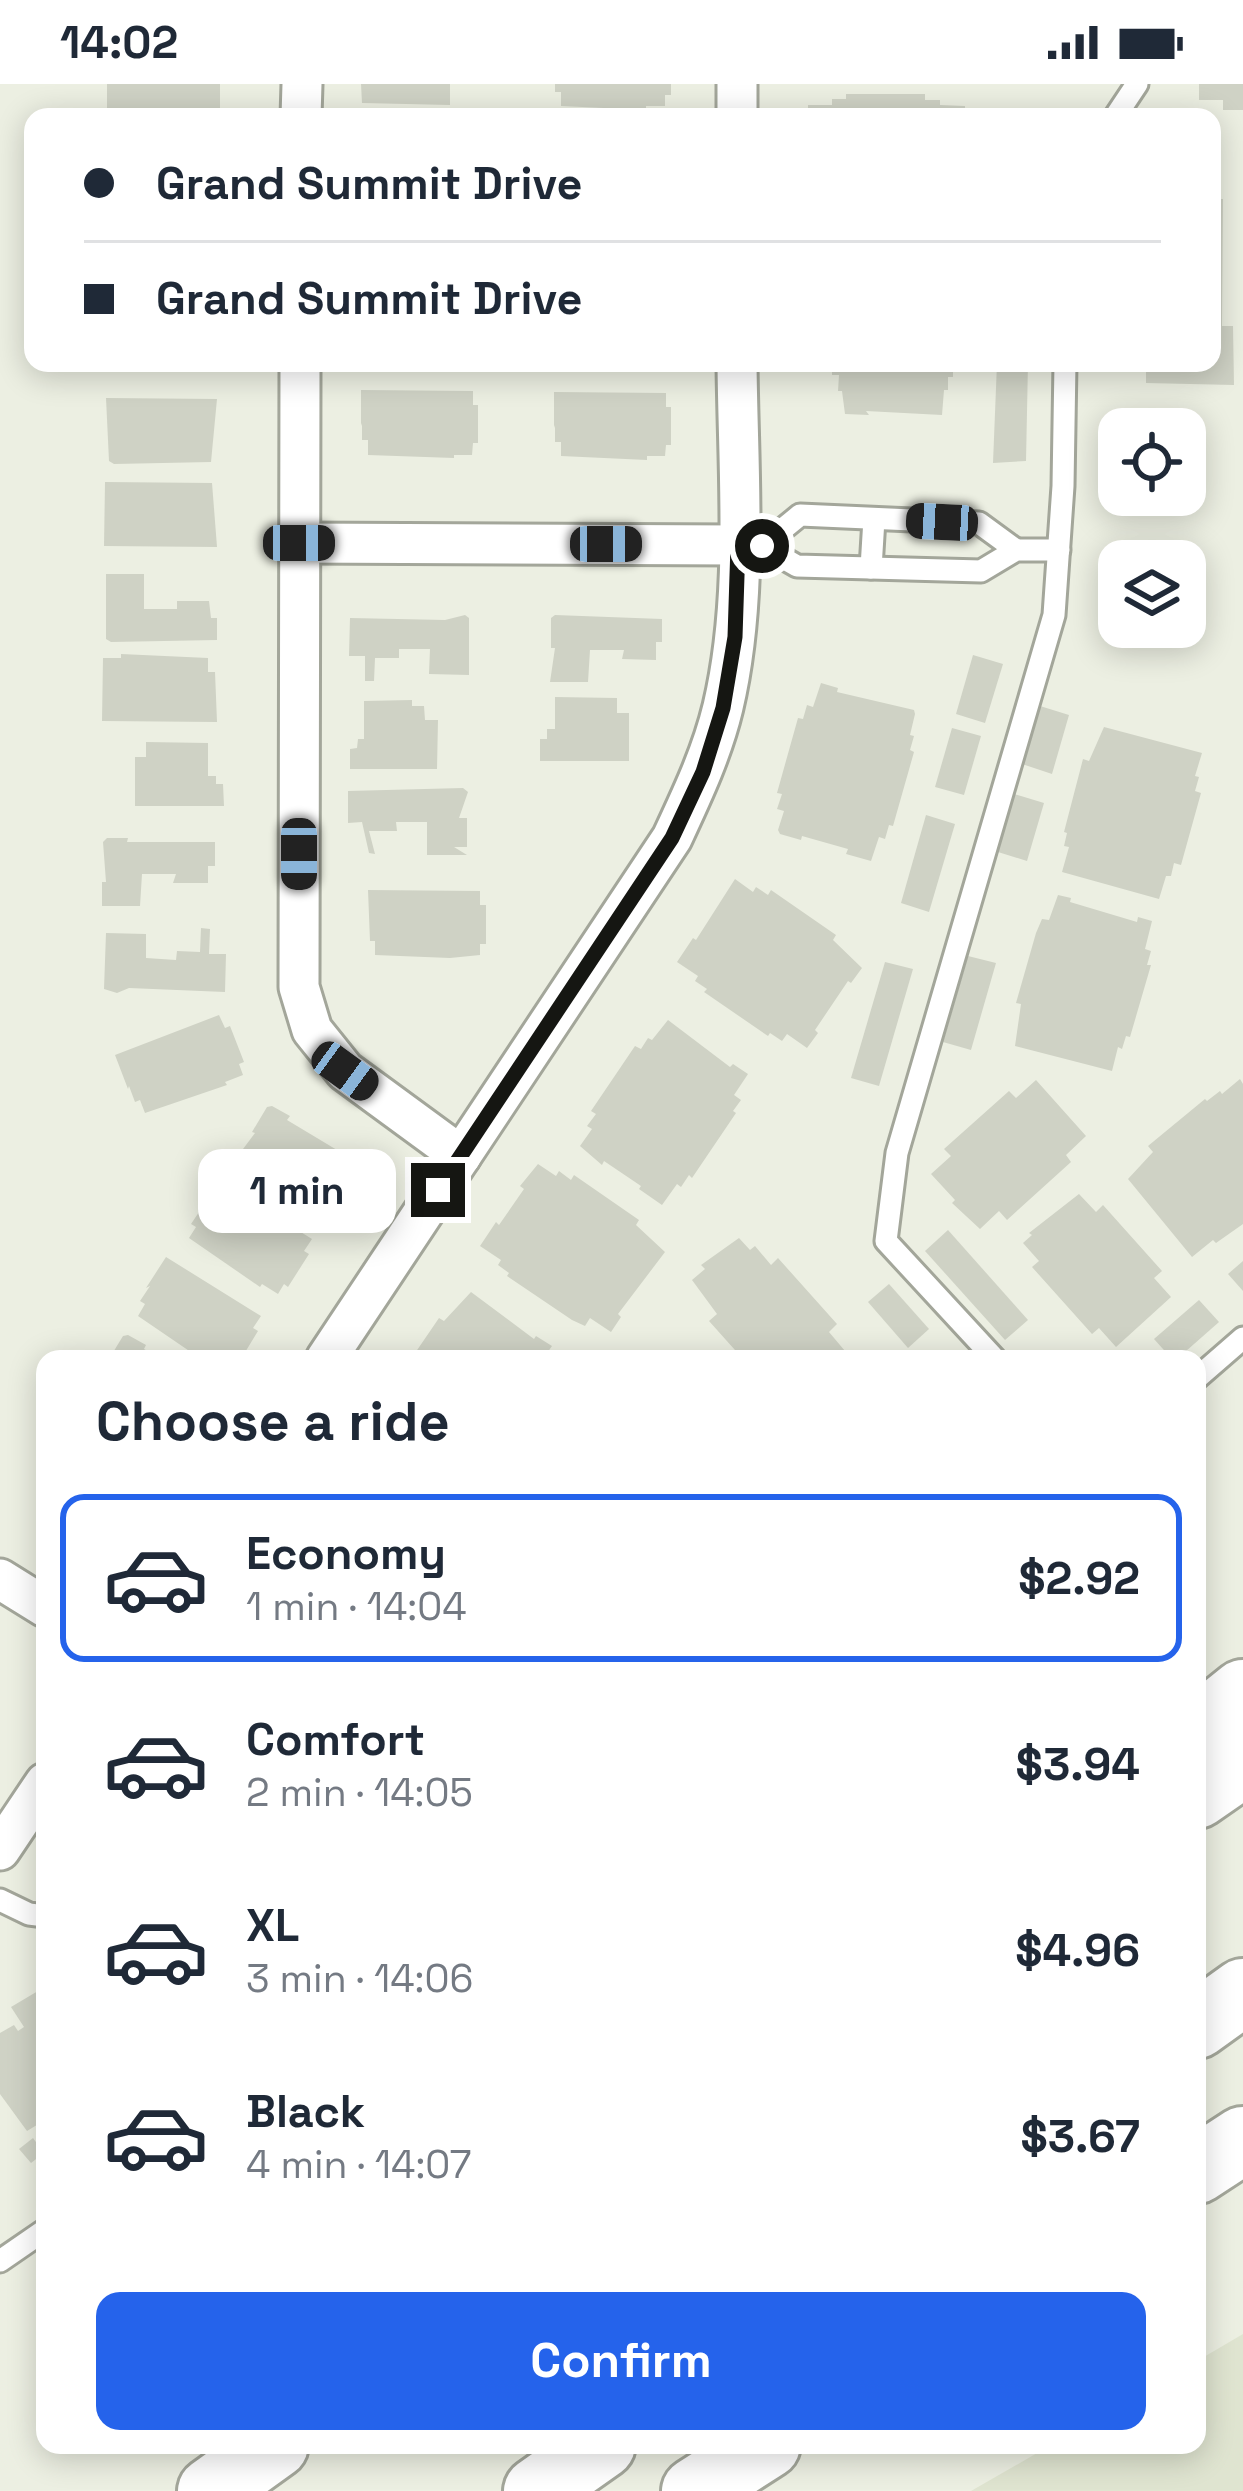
<!DOCTYPE html>
<meta charset="utf-8">
<style>
body{margin:0;font-family:"Space Grotesk",sans-serif;background:#f6f6f7;color:#1f2937;height:100vh;display:flex;flex-direction:column;font-size:45px;white-space:nowrap}
*{box-sizing:border-box;margin:0}
p{font-size:39px;color:#747a83}
.icon{flex:none;width:66px;height:66px;fill:none;stroke:currentColor;stroke-width:2;stroke-linecap:round;stroke-linejoin:round}
.map{position:relative;flex:1;overflow:hidden}
.drawer{position:absolute;left:36px;top:1266px;width:1170px;height:1104px;display:flex;flex-direction:column;background:#fff;border-radius:24px;box-shadow:0 6px 30px #0003}
.drawer>*{flex:none}
.banner{position:absolute;left:24px;top:24px;width:1197px;height:264px;border-radius:24px;box-shadow:0 6px 30px #0003;display:grid;align-content:center;height:264px;padding:0 60px;background:#fff}
.buttons{position:absolute;left:1098px;top:324px;display:grid;gap:24px}
.buttons a{display:grid;place-items:center;width:108px;height:108px;border-radius:24px;background:#fff;box-shadow:0 6px 30px #0003;font-size:60px}
.end{position:absolute;width:54px;height:54px;margin:-27px;border:15px solid #151612;background:#fff;box-shadow:0 0 0 6px #fff}
.from{border-radius:50%}
.bubble{position:absolute;height:84px;border-radius:24px;background:#fff;box-shadow:0 6px 30px #0003;font-size:39px;font-weight:700;line-height:84px;text-align:center}
.car{position:absolute;width:36px;height:72px;margin:-36px -18px;border-radius:15px;box-shadow:0 0 9px 3px #0007;background:linear-gradient(#222 24%,#8ab4d8 0 40%,#222 0 76%,#8ab4d8 0 86%,#222 0)}
.banner b{display:flex;align-items:center;gap:42px;height:114px;font-size:45px}
.banner b+b{border-top:3px solid #e0e1e3}
.banner i{width:30px;height:30px;background:#1f2937}
ul{padding:0;list-style:none}
li{display:flex;align-items:center;gap:36px;height:168px;margin:0 24px 18px;padding:0 36px;border:6px solid transparent;border-radius:24px}
li div{flex:1}
li b{display:block;font-size:45px}
li em{font-style:normal;font-weight:700}
li.current{border-color:#2563eb}
li>.icon{width:108px;height:108px;stroke-width:1.5}
h2{padding:0 60px;font-size:54px;line-height:144px}
.cta{display:flex;gap:24px;margin-top:auto;padding:24px 60px}
.cta a{flex:1;height:138px;border-radius:24px;background:#2563eb;color:#fff;font-size:48px;font-weight:700;line-height:138px;text-align:center}
.status{display:flex;justify-content:space-between;align-items:center;height:84px;padding:0 60px;background:#fff;direction:ltr}
.status svg{height:33px;fill:currentColor}
.map>svg:first-child{display:block}
</style>
<div class="status"><b>14:02</b><svg viewBox="0 0 49 12"><path d="M0 12V9h3v3zM5 12V6h3v6zM10 12V3h3v9zM15 12V0h3v12zM26 1h20v11H26zM47 4h2v5h-2z"/></svg></div>
<div class="map">
<svg width="1243" height="2407" viewBox="0 0 1243 2407">
<rect width="100%" height="100%" fill="#ecefe2"/>
<path fill="#dfe4d0" d="M1243 2250V2407H971L1051 2361H1197V2277Z"/>
<g fill="#cfd2c5">
<path d="M107 0H220V29L107 28Z"/>
<path d="M361 0H450V21L362 19Z"/>
<path d="M555 0H671V11H665V22H646V26L561 22V8H555Z"/>
<path d="M1199 0H1243V26H1223V16H1199Z"/>
<path d="M846 10H925V16H940V21L965 22V33H808V21H832V15H846Z"/>
<path d="M1212 115H1223L1222 242H1233L1234 301 1146 299V279H1212Z"/>
<path d="M105 279H217L219 286 105 285Z"/>
<path d="M832 279H953V293H948V306H944L942 331 866 327 869 331 845 330 842 307H838L839 291H832Z"/>
<path d="M997 279H1028L1026 377 993 379Z"/>
<path d="M361 306 473 307V321H478V359H473L472 371H454V374L368 371V356H362V339L361 342Z"/>
<path d="M554 308 666 309V323H671V361H666L665 372H647V376L561 372V358H555V341L554 344Z"/>
<path d="M106 314 217 315 211 378 114 380 109 377Z"/>
<path d="M105 398 212 399 217 463 104 462Z"/>
<path d="M106 490H144V525H177V517H209L211 534H217V556L111 558 106 555Z"/>
<path d="M465 531 469 534V591L429 590 430 565H399V574H375L374 597H365V572H349L350 534 445 536Z"/>
<path d="M555 531 662 535V558H656V576L622 575 624 566H590L588 598H550L555 564H551V534Z"/>
<path d="M121 570 208 574V588H215L217 638 102 637 103 574H121Z"/>
<path d="M973 571 1003 580 985 639 956 630Z"/>
<path d="M821 599 838 604 837 608 914 626 915 630 910 651 914 652 910 666 914 668 893 742 889 741 885 755 879 753 871 777 846 770 848 765 802 752 801 756 780 750 778 746 784 727 777 725 782 710 777 709 798 634 803 635 807 621 813 623Z"/>
<path d="M555 613 617 614V629H629V677H540V655H547V645H555Z"/>
<path d="M412 616V622H424L425 636H438L437 685H350V665L357 664 358 655H364V617Z"/>
<path d="M1040 622 1069 631 1052 690 1022 680Z"/>
<path d="M1104 643 1202 669 1195 692 1199 693 1195 707 1201 709 1181 781 1174 779 1171 792H1166L1159 815 1062 788 1069 763 1064 762 1067 749 1064 748 1083 675 1089 677Z"/>
<path d="M952 644 981 652 964 711 935 703Z"/>
<path d="M146 658 208 659V692H216V700H223L224 722H135V673H146Z"/>
<path d="M463 704 468 708 459 734H467V763H454L467 771H427V738H396L397 747H369L375 770 369 769 362 738 348 739V707Z"/>
<path d="M1014 710 1044 719 1027 777 998 768Z"/>
<path d="M926 731 955 740 929 828 901 819Z"/>
<path d="M107 754H128L127 758H215V782H208V799H173L176 790H142L140 822H102V798H106L103 758Z"/>
<path d="M735 795 753 808 756 803 768 811 771 806 836 851 833 856 862 884 851 899 848 897 815 946 818 949 807 964 787 950 782 957 770 949 768 952 704 908 707 905 695 897 698 892 677 878 693 854 696 856Z"/>
<path d="M368 806 480 807V821H486V860H480V871L450 874 375 871V857H370Z"/>
<path d="M1058 811 1071 814 1070 818 1137 838 1138 833 1152 837 1145 865 1151 867 1147 881H1151L1130 953 1126 952 1122 965 1118 963 1112 987 1015 962 1021 920 1016 919 1036 849 1042 835 1049 836Z"/>
<path d="M201 844 210 845 209 870H226L225 908 129 904 117 909 104 905 106 849 146 850V874L176 876 177 867 200 868Z"/>
<path d="M968 872 996 879 971 966 943 958Z"/>
<path d="M885 878 913 885 879 1002 851 994Z"/>
<path d="M219 931 225 944 230 942 244 978 239 980 243 991 225 998 227 1001 145 1029 140 1016 135 1018 129 1002 128 1005 115 971Z"/>
<path d="M668 936 730 983 733 980 748 990 734 1011 741 1016 733 1027 736 1029 692 1094 689 1091 681 1103 677 1100 662 1121 639 1105 641 1102 604 1077 602 1081 580 1062 592 1045 587 1042 596 1030 591 1027 635 962 641 965 648 954 652 956Z"/>
<path d="M1240 995 1243 1000V1140L1216 1159 1213 1156 1192 1173 1128 1095 1153 1068 1148 1062 1205 1015 1207 1017 1220 1007 1222 1010Z"/>
<path d="M1036 996 1086 1052 1066 1071 1071 1078 1007 1136 999 1127 980 1145 952 1119 955 1116 931 1090 951 1072 944 1065 1009 1007 1016 1014Z"/>
<path d="M272 1022 290 1032 287 1036 362 1081 350 1100 344 1097 336 1111 306 1094 314 1088 284 1070 266 1097 234 1077 255 1049 252 1048 267 1023Z"/>
<path d="M538 1080 556 1092 559 1087 571 1096 574 1091 639 1136 636 1141 665 1168 618 1230 621 1233 611 1248 590 1234 585 1242 572 1236 507 1192 509 1189 498 1181 501 1176 480 1162 496 1138 499 1141 524 1105 520 1102Z"/>
<path d="M217 1096 312 1155 304 1167 309 1170 288 1203 284 1200 278 1210 262 1200 260 1203 189 1154 196 1143 191 1140 201 1125 198 1127Z"/>
<path d="M1079 1110 1096 1128 1103 1121 1162 1187 1154 1194 1171 1213 1116 1263 1099 1244 1092 1250 1032 1183 1039 1177 1023 1159 1032 1151 1029 1149Z"/>
<path d="M948 1146 1028 1236 1005 1256 925 1167Z"/>
<path d="M739 1154 750 1166 755 1162 771 1181 778 1174 837 1240 829 1248 845 1267 836 1275H743L709 1237 717 1230 692 1196 705 1185 701 1181Z"/>
<path d="M166 1173 261 1232 253 1244 258 1247 241 1275H201L138 1232 145 1220 140 1217 150 1202 146 1204Z"/>
<path d="M1243 1177V1207L1228 1190Z"/>
<path d="M889 1200 929 1245 908 1264 868 1218Z"/>
<path d="M471 1208 534 1255 536 1252 552 1262 543 1275H411L439 1234 444 1237Z"/>
<path d="M1199 1216 1219 1238 1177 1275H1172L1154 1255Z"/>
<path d="M128 1251 146 1261 144 1265 161 1275H109L123 1252Z"/>
<path d="M43 1904 45 2036 27 2047 0 2010V1949L14 1941 18 1947 24 1943 11 1923Z"/>
<path d="M33 2054 44 2069 31 2079 19 2065Z"/>
</g>
<g fill="none" stroke-linecap="round" stroke-linejoin="round">
<defs>
<g id="service">
<path d="M1115 33 1137 0"/>
<path d="M738 461 762 462 797 482 981 487 1016 466H1059"/>
<path d="M762 462 800 431 979 439 1016 466"/>
<path d="M871 484 874 435"/>
<path d="M995 1275 886 1157 897 1069 1054 531 1063 402 1065 279"/>
<path d="M1197 1294 1243 1254"/>
<path d="M0 1816 29 1830 45 1832"/>
<path d="M0 2177 45 2146"/>
</g>
<g id="minor">
<path d="M737 0V33"/>
<path d="M301 33 302 0"/>
<path d="M300 279 299 903 312 946 345 987 461 1072"/>
<path d="M299 459 738 461"/>
<path d="M326 1275 672 754C692 711 712 669 723 623 749 513 738 392 737 279"/>
<path d="M0 1495 45 1523"/>
<path d="M0 1766 45 1699"/>
</g>
<g id="motorway">
<path d="M1197 1646 1243 1609"/>
<path d="M1197 1711 1243 1679"/>
<path d="M1197 1941 1243 1908"/>
<path d="M1197 2086 1243 2056"/>
<path d="M211 2407 275 2361"/>
<path d="M537 2407 602 2361"/>
<path d="M695 2407 767 2361"/>
</g>
</defs>
<use href="#service" stroke="#a3a69a" stroke-width="27"/>
<use href="#minor" stroke="#a3a69a" stroke-width="45"/>
<use href="#motorway" stroke="#a3a69a" stroke-width="72"/>
<use href="#service" stroke="#fff" stroke-width="21"/>
<use href="#minor" stroke="#fff" stroke-width="39"/>
<use href="#motorway" stroke="#fff" stroke-width="66"/>
</g>
<g fill="none" stroke-linecap="round" stroke-linejoin="round">
<path stroke="#151612" stroke-width="15" d="M438 1106 672 754 703 688 723 624 735 553 738 461 762 462"/>
</g>
</svg>
<div class="buttons">
<a><svg class="icon" aria-label="locate" viewBox="0 0 24 24"><circle cx="12" cy="12" r="6"/><path d="M12 2v4M12 18v4M2 12h4M18 12h4"/></svg></a>
<a><svg class="icon" aria-label="layers" viewBox="0 0 24 24"><path d="M12 4l9 5-9 5-9-5zM3 14l9 5 9-5"/></svg></a>
</div>
<i class="end from" style="left:762px;top:462px"></i>
<i class="end" style="left:438px;top:1106px"></i>
<div class="bubble" style="left:198px;top:1065px;width:198px">1 min</div>
<i class="car" style="left:942px;top:438px;rotate:273deg"></i>
<i class="car" style="left:299px;top:459px;rotate:90deg"></i>
<i class="car" style="left:606px;top:460px;rotate:90deg"></i>
<i class="car" style="left:299px;top:770px;rotate:180deg"></i>
<i class="car" style="left:345px;top:987px;rotate:126deg"></i>
<div class="banner">
<b><i class="from"></i>Grand Summit Drive</b>
<b><i></i>Grand Summit Drive</b>
</div>
<section class="drawer">
<h2>Choose a ride</h2>
<ul>
<li class="current"><svg class="icon" aria-label="car" viewBox="0 0 24 24"><path d="M5 17H2v-5l4-1 3-4h7l3 4 3 1v5h-3M9 17h6M6 11h13"/><circle cx="7" cy="17" r="2"/><circle cx="17" cy="17" r="2"/></svg><div><b>Economy</b><p>1 min · 14:04</p></div><em>$2.92</em></li>
<li><svg class="icon" aria-label="car" viewBox="0 0 24 24"><path d="M5 17H2v-5l4-1 3-4h7l3 4 3 1v5h-3M9 17h6M6 11h13"/><circle cx="7" cy="17" r="2"/><circle cx="17" cy="17" r="2"/></svg><div><b>Comfort</b><p>2 min · 14:05</p></div><em>$3.94</em></li>
<li><svg class="icon" aria-label="car" viewBox="0 0 24 24"><path d="M5 17H2v-5l4-1 3-4h7l3 4 3 1v5h-3M9 17h6M6 11h13"/><circle cx="7" cy="17" r="2"/><circle cx="17" cy="17" r="2"/></svg><div><b>XL</b><p>3 min · 14:06</p></div><em>$4.96</em></li>
<li><svg class="icon" aria-label="car" viewBox="0 0 24 24"><path d="M5 17H2v-5l4-1 3-4h7l3 4 3 1v5h-3M9 17h6M6 11h13"/><circle cx="7" cy="17" r="2"/><circle cx="17" cy="17" r="2"/></svg><div><b>Black</b><p>4 min · 14:07</p></div><em>$3.67</em></li>
</ul>
<div class="cta"><a>Confirm</a></div>
</section>
</div>
